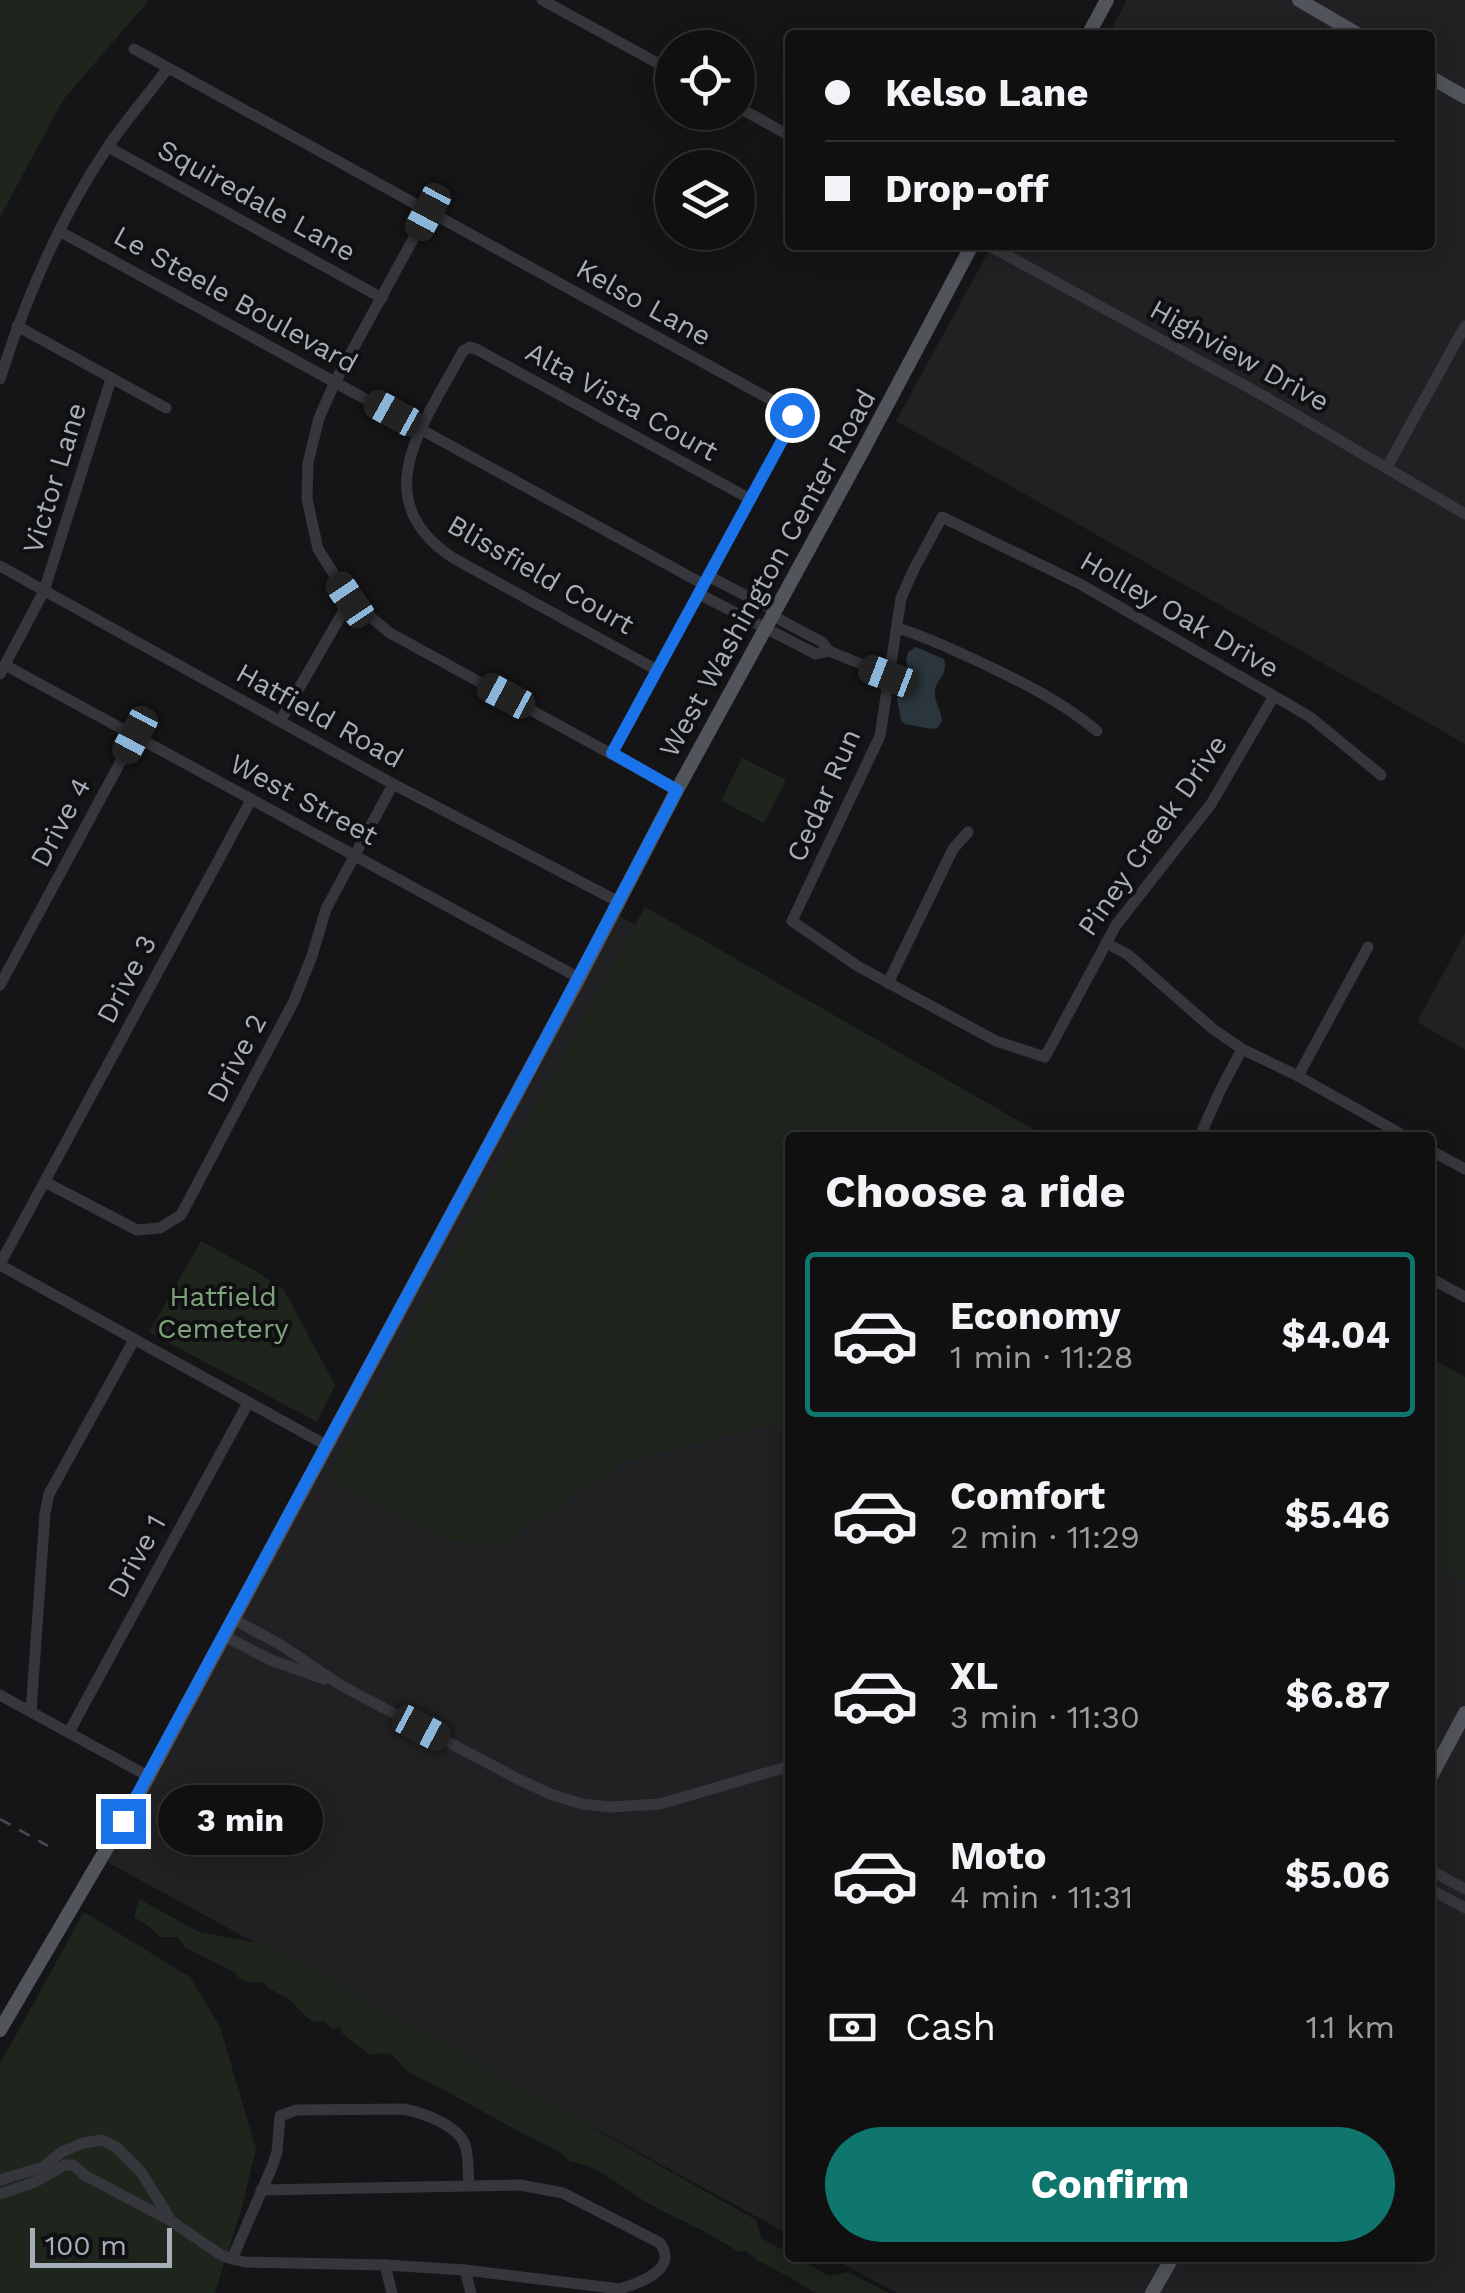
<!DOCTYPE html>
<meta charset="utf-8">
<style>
body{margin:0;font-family:"Work Sans",sans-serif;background:#19191a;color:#f1f3f6;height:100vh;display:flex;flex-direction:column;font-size:38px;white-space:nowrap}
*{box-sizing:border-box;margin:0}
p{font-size:32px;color:#9c9d9f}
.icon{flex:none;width:55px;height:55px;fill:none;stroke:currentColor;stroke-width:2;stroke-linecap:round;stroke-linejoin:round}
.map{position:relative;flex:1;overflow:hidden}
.sheet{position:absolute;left:785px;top:1132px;width:650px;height:1130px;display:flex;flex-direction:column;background:#101011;border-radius:10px;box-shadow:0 5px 25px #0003,0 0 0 2px #303031}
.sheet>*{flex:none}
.top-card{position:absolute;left:785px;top:30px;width:650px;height:220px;border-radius:10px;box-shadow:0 5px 25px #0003,0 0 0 2px #303031;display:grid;align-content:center;height:220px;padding:0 40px;background:#101011}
.controls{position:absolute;left:655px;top:30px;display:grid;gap:20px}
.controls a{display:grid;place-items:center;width:100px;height:100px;border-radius:50%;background:#101011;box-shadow:0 5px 25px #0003,0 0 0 2px #303031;font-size:50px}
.scale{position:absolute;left:30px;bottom:25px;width:142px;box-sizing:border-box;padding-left:10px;border:5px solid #a6aeb8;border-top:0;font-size:28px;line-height:35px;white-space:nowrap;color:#a6aeb8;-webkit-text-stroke:8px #101012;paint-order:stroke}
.end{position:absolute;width:45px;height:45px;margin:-22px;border:12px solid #1a73e8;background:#fff;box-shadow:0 0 0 5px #fff}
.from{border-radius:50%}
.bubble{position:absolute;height:70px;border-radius:35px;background:#101011;box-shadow:0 5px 25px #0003,0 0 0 2px #303031;font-size:32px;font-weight:700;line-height:70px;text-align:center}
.car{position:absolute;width:30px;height:60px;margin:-30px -15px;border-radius:12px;box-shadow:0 0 8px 2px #0007;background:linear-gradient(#222 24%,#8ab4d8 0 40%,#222 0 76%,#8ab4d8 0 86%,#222 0)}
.top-card b{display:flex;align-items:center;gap:35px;height:95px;font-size:38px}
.top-card b+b{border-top:2px solid #303031}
.top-card i{width:25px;height:25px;background:#f1f3f6}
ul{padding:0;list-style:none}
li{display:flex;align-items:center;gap:30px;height:165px;margin:0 20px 15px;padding:0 20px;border:5px solid transparent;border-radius:10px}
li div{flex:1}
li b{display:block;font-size:38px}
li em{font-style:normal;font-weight:700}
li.current{border-color:#0f766e}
li>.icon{width:90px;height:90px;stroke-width:1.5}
h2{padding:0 40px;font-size:45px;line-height:120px}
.pay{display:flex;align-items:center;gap:25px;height:110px;padding:0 40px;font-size:38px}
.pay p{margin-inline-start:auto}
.primary-button{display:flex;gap:20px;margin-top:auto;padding:20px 40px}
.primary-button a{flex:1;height:115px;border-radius:60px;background:#0f766e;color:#fff;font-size:40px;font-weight:700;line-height:115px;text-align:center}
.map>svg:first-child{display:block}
</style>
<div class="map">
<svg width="1465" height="2293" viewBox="0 0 1465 2293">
<rect width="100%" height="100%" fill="#151517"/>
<g fill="#212124">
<path d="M1127 0H1465V744L896 421 992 245H1430V35H1108Z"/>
<path d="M618 915 1013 1137 790 1138V2235L107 1862Z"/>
<path d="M1465 933V1050L1417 1022Z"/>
<path d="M1430 1372 1465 1392V2293H897L832 2258H1430Z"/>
</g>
<g fill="#1d251d">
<path d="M0 0H149L63 100 0 217Z"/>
<path d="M742 758 786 780 764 823 721 801Z"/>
<path d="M645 907 1047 1137 790 1138V1435L771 1424 625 1462 498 1547 437 1538 328 1478Z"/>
<path d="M201 1241 252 1269 284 1290 335 1385 317 1422 149 1332Z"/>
<path d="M1430 1357 1465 1377V1582L1430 1563Z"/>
<path d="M139 1899 199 1932 269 1945 756 2220 761 2238 790 2254V2258H797L829 2276 848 2272 889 2293H816C804 2287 793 2278 780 2272 767 2266 757 2260 745 2251L738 2252C710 2232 677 2219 646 2202 621 2187 599 2166 569 2161 560 2149 550 2148 537 2141 496 2120 456 2095 414 2075 392 2064 402 2048 370 2055L342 2033 340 2027 332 2029 324 2021 314 2022C304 2016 301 2011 293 2003 284 1994 271 1993 263 1982 251 1983 241 1983 234 1972L184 1947 178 1937H159L150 1927 134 1917Z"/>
<path d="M84 1912 190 1977 220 2027 256 2149 242 2207 215 2293H0V2064Z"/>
</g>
<path fill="#2a363b" d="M916 647 944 659C949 678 934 678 935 694 935 703 941 711 942 721L937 728 931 729 905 724 901 720 897 699 910 678 906 660 908 652Z"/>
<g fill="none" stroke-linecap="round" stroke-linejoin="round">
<g stroke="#36373c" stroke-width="11">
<path d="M542 0 672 71"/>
<path d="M134 49 786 408 792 415 791 424 612 753"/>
<path d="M738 107 790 136"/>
<path d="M108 147 382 298"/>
<path d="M428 212 335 382 319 418 308 463 307 499 318 549 350 600 390 633 677 790"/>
<path d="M59 231 703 584"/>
<path d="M988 245 1264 396 1465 514"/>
<path d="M17 326 166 408"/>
<path d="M0 379C26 297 59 220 107 148 125 121 148 95 168 68"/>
<path d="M1387 467 1465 326"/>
<path d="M0 566 393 784 619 902"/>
<path d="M708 576 776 611"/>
<path d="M699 594 816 654 829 651"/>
<path d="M773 616 822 642 829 651 888 675"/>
<path d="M897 628C922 635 945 646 969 657 1014 678 1059 699 1097 731"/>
<path d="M5 665 579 978"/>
<path d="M657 670 453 558C363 498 425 423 463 351L470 347 478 350 750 499"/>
<path d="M0 674 44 591 111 379"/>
<path d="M1274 696 1211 804 1116 925 1045 1057 996 1041 859 967 792 921 880 736 901 598 914 569 942 517 1080 584 1274 696 1310 717 1381 775"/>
<path d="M280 721 350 600"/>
<path d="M1106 943 1127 954 1213 1029 1242 1049 1298 1076 1408 1138"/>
<path d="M888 983 953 849 968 832"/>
<path d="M0 985 135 735"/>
<path d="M1298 1076 1368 947"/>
<path d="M1199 1138 1220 1091 1242 1049"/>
<path d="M1430 1150 1465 1169"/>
<path d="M45 1182 137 1230 160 1228 181 1215 294 1001 312 956 326 909 393 784"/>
<path d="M0 1264 251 800"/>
<path d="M0 1265 326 1445"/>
<path d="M1430 1278 1465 1297"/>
<path d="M233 1619 281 1645 342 1686 518 1779 550 1794 582 1804 610 1807 660 1804 790 1766"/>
<path d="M224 1636 271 1660 324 1679"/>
<path d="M0 1695 148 1776"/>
<path d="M31 1712 45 1513 49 1494 134 1340"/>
<path d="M69 1732 248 1403"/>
<path d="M1430 1870 1465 1889"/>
<path d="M1430 1889 1465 1908"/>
<path d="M0 2180 43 2167 62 2152 83 2143 102 2140 116 2147 141 2172 169 2217"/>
<path d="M0 2194 35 2182 65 2165H73L86 2176 171 2221 221 2255 232 2259 245 2262 385 2265 465 2270 620 2289C640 2283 679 2269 660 2243L563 2193 520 2185 261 2190"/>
<path d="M232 2259 272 2167 277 2152 280 2116 296 2110 404 2109C423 2113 458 2125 465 2145 469 2157 468 2173 469 2185"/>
<path d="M385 2265 392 2293"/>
<path d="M465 2270 471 2293"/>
</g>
<g stroke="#51555b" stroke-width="14">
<path d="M1299 0 1359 35"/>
<path d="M1088 35 1107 0"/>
<path d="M1430 77 1465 97"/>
<path d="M1430 1778 1465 1713"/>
<path d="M0 2030 141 1790 579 978 677 790 861 454 972 245"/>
<path d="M1152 2293 1172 2258"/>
</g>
<path stroke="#484c51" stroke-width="2.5" stroke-dasharray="12 10" stroke-linecap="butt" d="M0 1819 48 1846"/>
</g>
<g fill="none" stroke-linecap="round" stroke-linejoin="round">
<path stroke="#1a73e8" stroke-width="12" d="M123 1821 528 1072 677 790 612 753 791 424 792 415"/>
</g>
<g text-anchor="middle" stroke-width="8" stroke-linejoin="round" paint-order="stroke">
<g font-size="28" fill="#a6aeb8" stroke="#101012">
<text transform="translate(257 200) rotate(29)" y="10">Squiredale Lane</text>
<text transform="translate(236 299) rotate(29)" y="10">Le Steele Boulevard</text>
<text transform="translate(644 302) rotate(29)" y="10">Kelso Lane</text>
<text transform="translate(1240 355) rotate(29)" y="10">Highview Drive</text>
<text transform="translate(622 401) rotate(29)" y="10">Alta Vista Court</text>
<text transform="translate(54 478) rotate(-73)" y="10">Victor Lane</text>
<text transform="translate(767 573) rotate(-61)" y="10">West Washington Center Road</text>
<text transform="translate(541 574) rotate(30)" y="10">Blissfield Court</text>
<text transform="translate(1180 614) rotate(30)" y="10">Holley Oak Drive</text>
<text transform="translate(320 715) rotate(29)" y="10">Hatfield Road</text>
<text transform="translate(823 795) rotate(-66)" y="10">Cedar Run</text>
<text transform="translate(304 799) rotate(28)" y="10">West Street</text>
<text transform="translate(60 822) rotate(-62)" y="10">Drive 4</text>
<text transform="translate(1152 835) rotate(-55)" y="10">Piney Creek Drive</text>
<text transform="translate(126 979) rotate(-62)" y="10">Drive 3</text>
<text transform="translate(236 1058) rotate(-62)" y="10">Drive 2</text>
<text transform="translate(136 1556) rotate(-61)" y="10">Drive 1</text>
</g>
<g font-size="28" fill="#7fa47c" stroke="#101012">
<text x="223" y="1306">Hatfield<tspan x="223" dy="32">Cemetery</tspan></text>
</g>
</g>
</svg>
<div class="controls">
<a><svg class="icon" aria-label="locate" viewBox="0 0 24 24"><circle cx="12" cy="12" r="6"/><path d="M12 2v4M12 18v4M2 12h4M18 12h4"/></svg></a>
<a><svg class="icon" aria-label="layers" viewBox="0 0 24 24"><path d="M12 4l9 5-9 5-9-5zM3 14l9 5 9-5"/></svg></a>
</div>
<div class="scale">100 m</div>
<i class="end from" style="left:792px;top:415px"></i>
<i class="end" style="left:123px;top:1821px"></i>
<div class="bubble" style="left:158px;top:1785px;width:165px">3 min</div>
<i class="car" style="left:428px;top:212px;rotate:208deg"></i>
<i class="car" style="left:393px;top:413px;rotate:299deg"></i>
<i class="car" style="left:350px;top:600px;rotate:326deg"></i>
<i class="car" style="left:888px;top:676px;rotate:291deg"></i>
<i class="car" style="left:506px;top:696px;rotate:298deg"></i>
<i class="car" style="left:135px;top:735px;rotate:208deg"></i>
<i class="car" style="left:421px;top:1728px;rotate:118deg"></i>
<div class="top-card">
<b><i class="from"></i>Kelso Lane</b>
<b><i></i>Drop-off</b>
</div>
<section class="sheet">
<h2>Choose a ride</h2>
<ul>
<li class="current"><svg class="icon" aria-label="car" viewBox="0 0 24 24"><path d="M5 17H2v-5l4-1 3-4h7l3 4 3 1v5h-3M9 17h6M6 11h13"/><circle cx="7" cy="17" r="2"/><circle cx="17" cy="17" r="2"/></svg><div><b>Economy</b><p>1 min · 11:28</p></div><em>$4.04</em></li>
<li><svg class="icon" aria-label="car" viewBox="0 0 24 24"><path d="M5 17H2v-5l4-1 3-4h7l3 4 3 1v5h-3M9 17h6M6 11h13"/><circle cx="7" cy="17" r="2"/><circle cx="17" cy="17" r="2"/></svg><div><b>Comfort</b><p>2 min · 11:29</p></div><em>$5.46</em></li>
<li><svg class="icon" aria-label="car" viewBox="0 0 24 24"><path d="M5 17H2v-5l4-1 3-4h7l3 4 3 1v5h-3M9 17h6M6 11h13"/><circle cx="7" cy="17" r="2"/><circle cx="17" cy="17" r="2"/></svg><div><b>XL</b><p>3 min · 11:30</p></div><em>$6.87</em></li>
<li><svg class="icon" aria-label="car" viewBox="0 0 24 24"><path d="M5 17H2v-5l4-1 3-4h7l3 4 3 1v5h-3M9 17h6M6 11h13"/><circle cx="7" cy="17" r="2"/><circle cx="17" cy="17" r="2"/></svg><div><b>Moto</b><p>4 min · 11:31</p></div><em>$5.06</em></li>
</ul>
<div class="pay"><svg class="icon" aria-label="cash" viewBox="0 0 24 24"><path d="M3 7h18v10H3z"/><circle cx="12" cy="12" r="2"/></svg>Cash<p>1.1 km</p></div>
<div class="primary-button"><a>Confirm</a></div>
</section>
</div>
